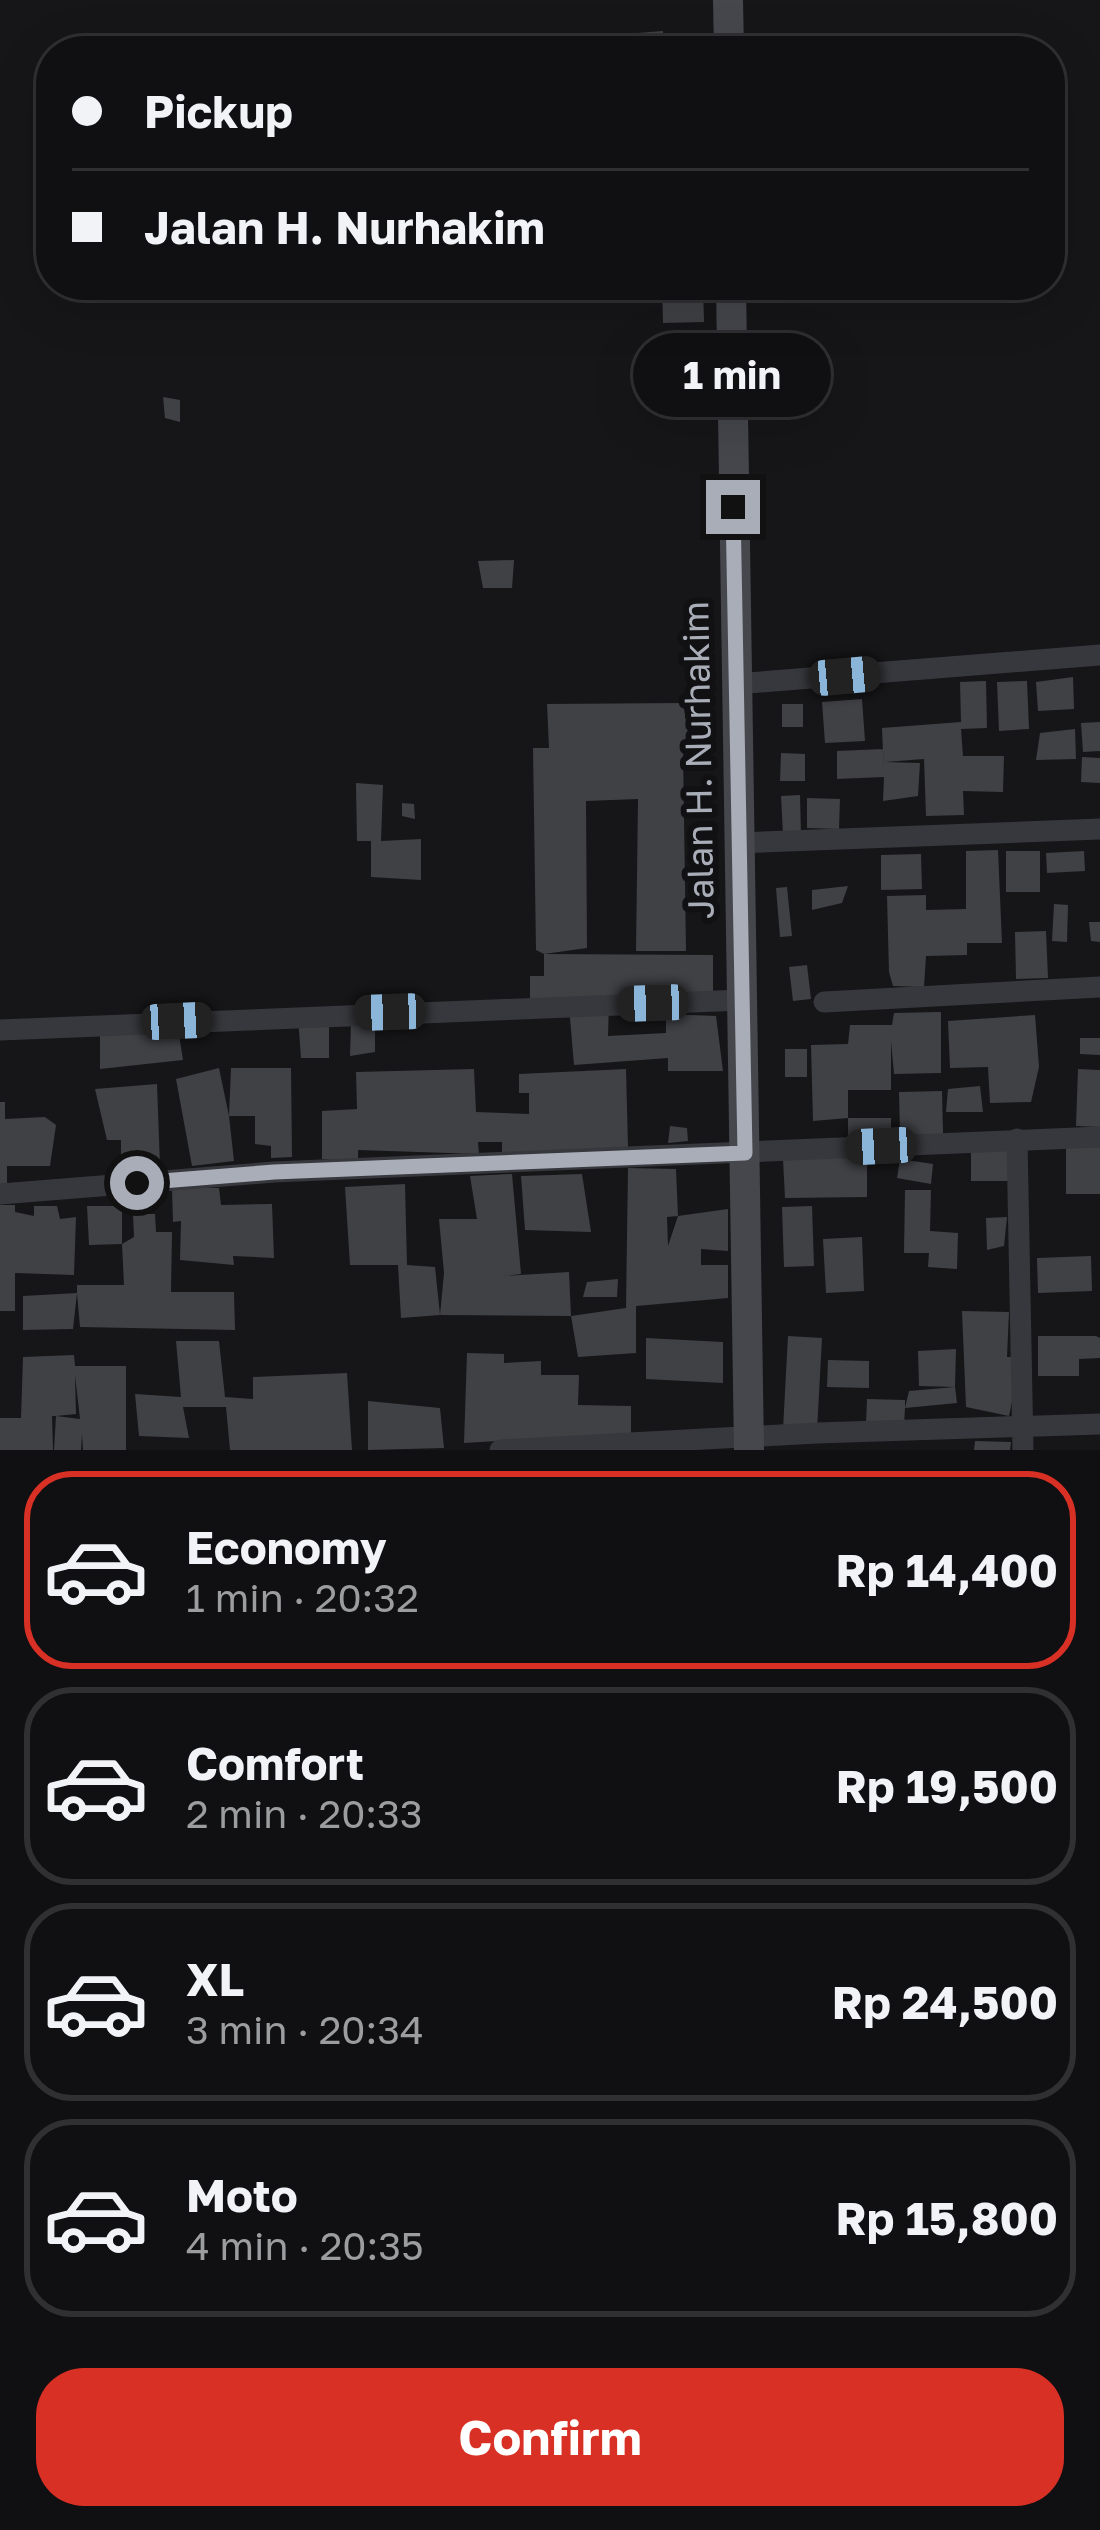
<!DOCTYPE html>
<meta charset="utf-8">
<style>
body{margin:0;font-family:"Golos Text",sans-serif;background:#1e1e20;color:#f1f3f6;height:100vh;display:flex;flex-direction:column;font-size:45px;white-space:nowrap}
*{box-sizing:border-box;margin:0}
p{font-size:39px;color:#9c9d9f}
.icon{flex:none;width:66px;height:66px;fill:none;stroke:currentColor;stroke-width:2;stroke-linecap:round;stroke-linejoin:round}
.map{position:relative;height:1450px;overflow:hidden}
.details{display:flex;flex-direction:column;background:#101012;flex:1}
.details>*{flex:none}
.banner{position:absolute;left:36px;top:36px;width:1029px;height:264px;border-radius:48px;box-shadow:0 12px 48px #0002,0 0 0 3px #303032;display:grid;align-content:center;height:264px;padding:0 36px;background:#101012}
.end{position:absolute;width:54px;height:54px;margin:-27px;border:15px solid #a8adb8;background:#111;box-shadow:0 0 0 6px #111}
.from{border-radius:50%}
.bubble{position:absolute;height:84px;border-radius:42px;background:#101012;box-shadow:0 12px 48px #0002,0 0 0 3px #303032;font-size:39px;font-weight:700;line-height:84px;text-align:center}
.car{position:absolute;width:36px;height:72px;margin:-36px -18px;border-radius:15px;box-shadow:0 0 9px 3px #0007;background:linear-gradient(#222 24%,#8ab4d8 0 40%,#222 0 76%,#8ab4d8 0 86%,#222 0)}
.banner b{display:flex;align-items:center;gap:42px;height:114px;font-size:45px}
.banner b+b{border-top:3px solid #303032}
.banner i{width:30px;height:30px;background:#f1f3f6}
ul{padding:21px 0 0;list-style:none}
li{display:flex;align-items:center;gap:36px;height:198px;margin:0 24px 18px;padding:0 12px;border:6px solid #303032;border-radius:48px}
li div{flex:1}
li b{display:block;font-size:45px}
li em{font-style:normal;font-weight:700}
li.on{border-color:#d93025}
li>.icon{width:108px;height:108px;stroke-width:1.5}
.cta{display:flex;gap:24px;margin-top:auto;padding:24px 36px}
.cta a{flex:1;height:138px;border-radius:48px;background:#d93025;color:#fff;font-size:48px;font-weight:700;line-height:138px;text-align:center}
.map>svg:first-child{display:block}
</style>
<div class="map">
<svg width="1100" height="1450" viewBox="0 0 1100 1450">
<rect width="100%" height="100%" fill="#161618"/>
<g fill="#404145" fill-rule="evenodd">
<path d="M663 31 664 51H626L625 34Z"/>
<path d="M622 33V51H600L599 34Z"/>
<path d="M662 285H703L704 322 663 323Z"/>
<path d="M163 397 180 400V422L165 418Z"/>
<path d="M514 560 512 588H483L478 561Z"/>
<path d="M1073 677 1074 709 1038 711 1036 682Z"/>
<path d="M986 681 987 728 961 729 963 756H1004L1003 792 963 791 964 815 926 816 924 759 885 762 920 763 918 796 883 801 884 777 837 779V751L883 749 884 777 882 728 961 722 960 682Z"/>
<path d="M1027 681 1029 729 999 731 997 682Z"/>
<path d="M862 699 865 741 825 743 822 702Z"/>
<path d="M683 703 691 750H683L686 951H636L638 799 586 801 587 948 544 954 536 950 533 748H549L547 704Z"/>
<rect x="782" y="704" width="21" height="23"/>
<path d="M1100 722V751L1083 752 1081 723Z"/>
<path d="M1075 729 1076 759 1036 760 1040 733Z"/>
<path d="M781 753 805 754V781H780Z"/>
<path d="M1082 757 1100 758V783L1081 782Z"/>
<path d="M356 783 383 785 381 841 421 839V880L371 877V841H357Z"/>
<path d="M800 795 801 835H783L781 796Z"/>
<path d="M807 798 840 799 839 829 807 828Z"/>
<path d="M402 803 414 804 415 819 402 816Z"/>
<path d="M998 850 1002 943H967V955L926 956 924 987 893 986 889 972 887 896 926 895V910L966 909V851Z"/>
<rect x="1006" y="851" width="34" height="41"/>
<path d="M1084 851 1085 871 1047 873 1046 853Z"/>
<path d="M921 854 922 889 881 890V855Z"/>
<path d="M848 886 842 903 812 910V890Z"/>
<path d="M787 887 792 936 780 937 776 888Z"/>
<path d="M1054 904 1068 905 1067 942 1052 941Z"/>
<path d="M1089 922H1100V942L1091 941Z"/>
<path d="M1046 931 1048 978 1016 979 1015 932Z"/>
<path d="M544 954 713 955V992L530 999V976H544Z"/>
<path d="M807 965 811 999 793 1001 789 967Z"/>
<path d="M609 1004 608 1036 666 1033V1014L716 1016 723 1071H668V1058L574 1065 569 1006Z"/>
<path d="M941 1012V1073L894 1074 891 1041V1090H848V1118L813 1121 811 1045 848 1044 850 1025H892L894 1013Z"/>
<path d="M1035 1015 1039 1067 1031 1102 990 1103 988 1067 950 1068 948 1021Z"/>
<path d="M298 1017 329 1025V1058H301Z"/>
<path d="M177 1022 183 1060 100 1069V1034Z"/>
<path d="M351 1022H375V1052L350 1056Z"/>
<path d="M1080 1038H1100V1055L1080 1054Z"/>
<rect x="785" y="1049" width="22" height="28"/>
<path d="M219 1068 229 1116 231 1068H291L292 1157 271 1158V1146L255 1144V1116H229L234 1161 192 1166 176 1079Z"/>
<path d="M474 1069 476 1112 529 1114V1093H519V1074L626 1069 628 1147 502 1157V1142H478L479 1154 358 1150V1160L322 1159V1111L357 1109 356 1072Z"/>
<path d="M1078 1069 1100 1070V1127L1076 1126Z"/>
<path d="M157 1084 160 1166 121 1169V1140H107L95 1089Z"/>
<path d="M980 1086 983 1112H946L948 1089Z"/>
<path d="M942 1091 943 1134 900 1135 899 1092Z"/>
<path d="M0 1102H5V1119L45 1117 56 1125 50 1166H7V1183L0 1184Z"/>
<path d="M848 1118H891V1139L848 1138Z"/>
<path d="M670 1126 687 1128 688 1141 668 1143Z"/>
<rect x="1066" y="1147" width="34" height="47"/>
<rect x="971" y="1150" width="51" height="31"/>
<path d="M819 1157 867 1159V1197L785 1198 783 1159Z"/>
<path d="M900 1159 933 1164 931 1184 897 1178Z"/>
<path d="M628 1168 676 1169 678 1216 667 1217 668 1246 678 1216 728 1209V1251L701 1249V1265H728V1298L636 1306V1353L578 1357 571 1316 440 1315 444 1273 439 1219H477L470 1176 512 1174 521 1274 503 1276 569 1272 571 1316 626 1308Z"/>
<path d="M582 1174 591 1232 525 1230 521 1176Z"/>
<path d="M405 1184 407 1265 435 1267 440 1315 401 1318 398 1265H350L345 1187Z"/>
<path d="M172 1188H219L221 1205 272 1204 274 1258 233 1256 234 1265 180 1260 181 1221 173 1222Z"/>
<path d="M905 1190H931L930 1231 958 1233 957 1269 928 1267 929 1253H904Z"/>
<path d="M0 1205H15V1212L34 1216V1206H57L60 1219 76 1217 74 1275 15 1273V1311H0Z"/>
<path d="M87 1206H122V1244L89 1245Z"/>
<path d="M812 1206 814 1266 784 1267 782 1207Z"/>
<path d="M133 1214H155L156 1232H172L171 1292H234L235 1330 80 1327 77 1293 73 1329 23 1330V1296L77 1293V1285H124L122 1244 134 1237Z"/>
<path d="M1007 1217 1004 1246 987 1250 986 1218Z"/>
<path d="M862 1237 864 1291 826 1293 823 1239Z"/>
<path d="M1091 1256 1092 1291 1038 1293 1037 1258Z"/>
<path d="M618 1279 617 1297H583L587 1282Z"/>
<path d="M962 1311 1009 1312 1007 1357H1021L1009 1416 966 1407Z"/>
<path d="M788 1336 822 1338 817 1431 783 1429Z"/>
<path d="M1038 1336H1096L1100 1338V1358L1079 1359V1376H1038Z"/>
<path d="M646 1338 723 1342V1383L646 1379Z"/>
<path d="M176 1341H219L225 1397 253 1399V1377L347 1373 352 1450H230L226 1407H183L189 1438 139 1436 135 1394 181 1397Z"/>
<path d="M956 1349 955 1387 919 1386 918 1351Z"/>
<path d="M467 1353 504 1354V1363L541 1361V1375H579L578 1405 631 1406V1433L464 1443Z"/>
<path d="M74 1355 75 1366H126V1450H83L82 1434 81 1450H54L56 1416H52L53 1450H0V1418H21L23 1357ZM75 1375 80 1419 56 1416 76 1414Z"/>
<path d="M828 1360 869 1361V1388L827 1387Z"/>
<path d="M955 1387 957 1403 905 1408 904 1425 866 1424 867 1399 905 1400V1408L909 1391Z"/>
<path d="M368 1401 440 1408 444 1448 368 1450Z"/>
<path d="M975 1441 1011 1442 1010 1450H974Z"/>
</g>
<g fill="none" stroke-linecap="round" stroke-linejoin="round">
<g stroke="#37383d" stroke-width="21">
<path d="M735 684 1100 655"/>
<path d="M738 843 1100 829"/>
<path d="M824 1002 1100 987"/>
<path d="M0 1030 742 1000"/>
<path d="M1017 1139 1023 1450"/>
<path d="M0 1194 274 1172 1100 1137"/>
<path d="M500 1450 817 1433 1100 1424"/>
</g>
<g stroke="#45474d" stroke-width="30">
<path d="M728 0 729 51"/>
<path d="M731 285 749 1450"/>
</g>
</g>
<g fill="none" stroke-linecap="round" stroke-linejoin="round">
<path stroke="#a8adb8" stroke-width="15" d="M137 1183 274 1172 745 1153 733 507"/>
</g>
<g text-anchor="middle" stroke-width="12" stroke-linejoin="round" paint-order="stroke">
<g font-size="36" fill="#a8adb8" stroke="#111113">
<text transform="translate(698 760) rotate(-91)" y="13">Jalan H. Nurhakim</text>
</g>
</g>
</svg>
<i class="end from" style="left:137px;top:1183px"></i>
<i class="end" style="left:733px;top:507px"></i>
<div class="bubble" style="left:633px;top:333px;width:198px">1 min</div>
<i class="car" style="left:845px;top:676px;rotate:85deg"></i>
<i class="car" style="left:653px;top:1003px;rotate:268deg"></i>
<i class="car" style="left:390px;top:1012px;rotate:268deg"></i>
<i class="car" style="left:177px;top:1021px;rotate:87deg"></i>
<i class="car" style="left:881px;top:1146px;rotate:267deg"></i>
<div class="banner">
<b><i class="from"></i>Pickup</b>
<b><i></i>Jalan H. Nurhakim</b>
</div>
</div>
<section class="details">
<ul>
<li class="on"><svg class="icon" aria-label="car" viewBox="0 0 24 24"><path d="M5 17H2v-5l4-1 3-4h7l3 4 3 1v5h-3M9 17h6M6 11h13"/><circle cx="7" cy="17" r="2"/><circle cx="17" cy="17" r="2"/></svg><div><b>Economy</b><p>1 min · 20:32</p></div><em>Rp 14,400</em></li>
<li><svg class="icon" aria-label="car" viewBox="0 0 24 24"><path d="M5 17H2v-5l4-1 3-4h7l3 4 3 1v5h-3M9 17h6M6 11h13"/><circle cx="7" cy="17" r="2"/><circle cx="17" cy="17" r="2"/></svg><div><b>Comfort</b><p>2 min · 20:33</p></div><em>Rp 19,500</em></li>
<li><svg class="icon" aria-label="car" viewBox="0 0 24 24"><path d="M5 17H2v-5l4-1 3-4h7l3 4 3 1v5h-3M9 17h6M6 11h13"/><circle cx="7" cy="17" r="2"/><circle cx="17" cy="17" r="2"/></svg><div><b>XL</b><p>3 min · 20:34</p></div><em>Rp 24,500</em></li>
<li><svg class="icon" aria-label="car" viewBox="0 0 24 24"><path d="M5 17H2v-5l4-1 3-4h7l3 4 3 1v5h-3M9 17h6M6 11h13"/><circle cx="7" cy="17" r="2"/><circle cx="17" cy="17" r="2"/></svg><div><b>Moto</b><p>4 min · 20:35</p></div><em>Rp 15,800</em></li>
</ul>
<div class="cta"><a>Confirm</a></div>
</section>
